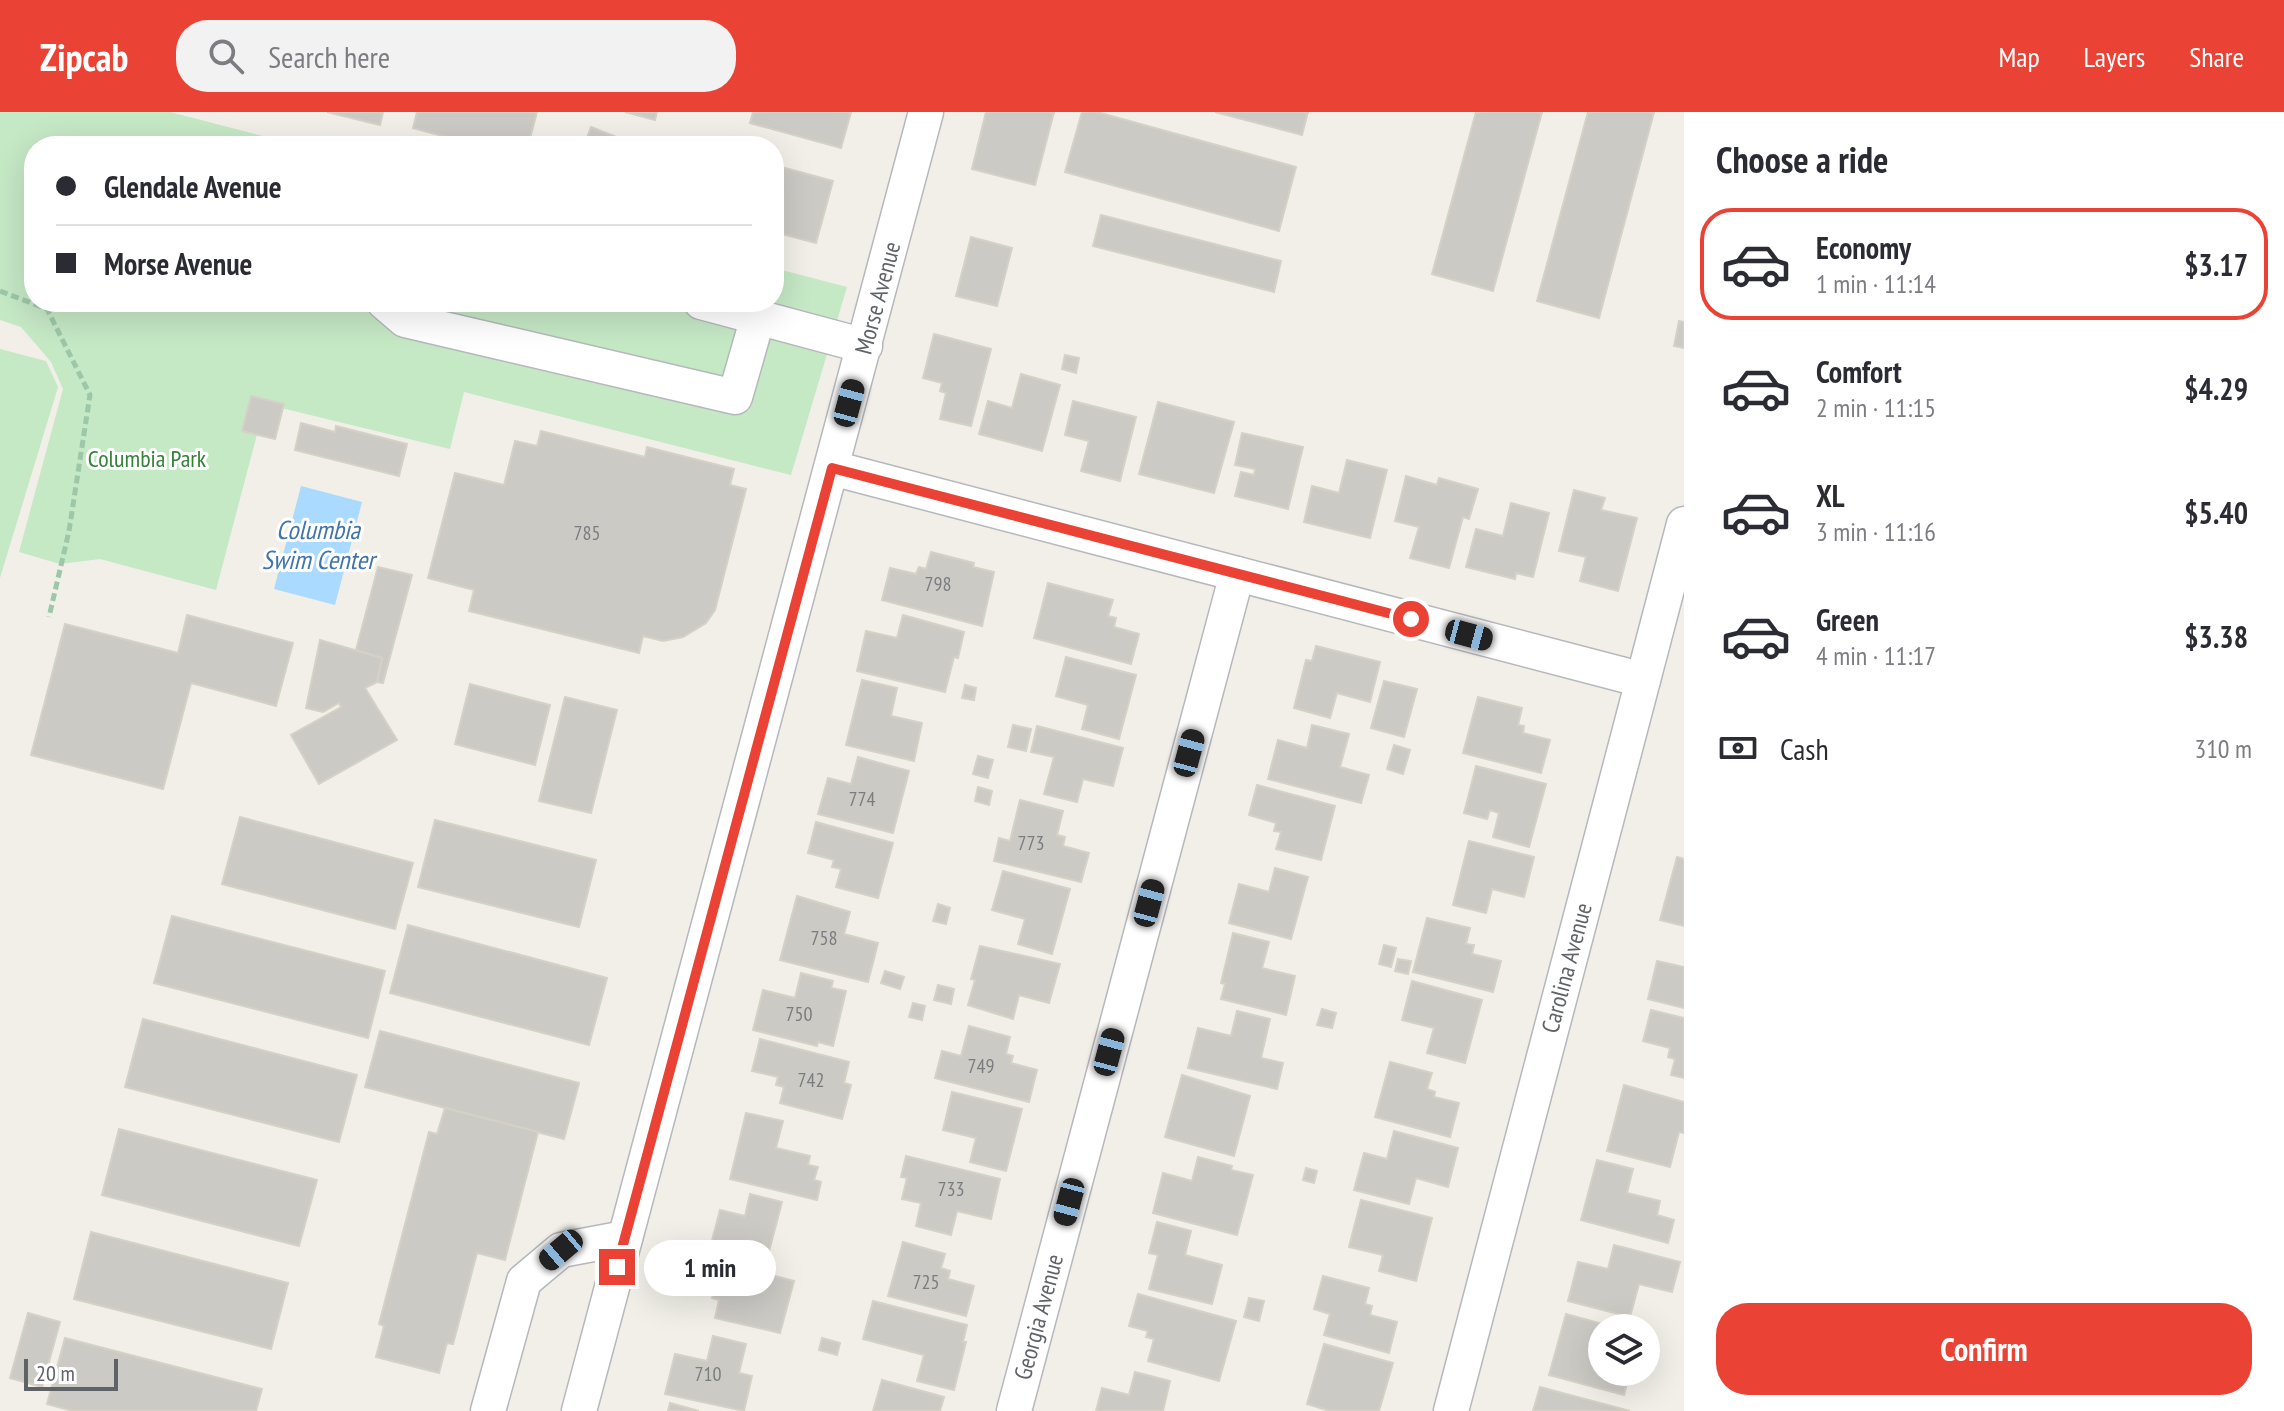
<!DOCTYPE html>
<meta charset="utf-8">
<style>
body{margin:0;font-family:"PT Sans Narrow",sans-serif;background:#f2f2f3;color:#2b2b33;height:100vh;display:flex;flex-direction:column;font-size:30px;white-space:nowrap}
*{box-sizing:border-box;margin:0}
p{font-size:26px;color:#7c7c81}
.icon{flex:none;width:44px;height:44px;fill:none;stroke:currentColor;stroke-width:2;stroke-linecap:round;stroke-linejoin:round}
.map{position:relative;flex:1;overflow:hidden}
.panel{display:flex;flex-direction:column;background:#fff;width:600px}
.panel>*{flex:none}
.hud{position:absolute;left:24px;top:24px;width:760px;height:176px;border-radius:32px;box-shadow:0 8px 32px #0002;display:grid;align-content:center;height:176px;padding:0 32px;background:#fff}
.buttons{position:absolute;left:1588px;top:1202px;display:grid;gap:16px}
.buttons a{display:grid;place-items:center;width:72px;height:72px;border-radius:50%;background:#fff;box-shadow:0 8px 32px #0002;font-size:40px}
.scale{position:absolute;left:24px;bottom:20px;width:94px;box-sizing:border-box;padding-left:8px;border:4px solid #5f6368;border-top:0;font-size:22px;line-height:28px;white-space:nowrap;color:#5f6368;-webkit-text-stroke:6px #fff;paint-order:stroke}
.end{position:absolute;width:36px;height:36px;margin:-18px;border:10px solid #ea4335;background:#fff;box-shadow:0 0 0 4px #fff}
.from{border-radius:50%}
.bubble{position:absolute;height:56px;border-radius:28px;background:#fff;box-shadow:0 8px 32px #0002;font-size:26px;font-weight:800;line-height:56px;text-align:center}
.car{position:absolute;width:24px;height:48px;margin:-24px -12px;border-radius:10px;box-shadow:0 0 6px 2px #0007;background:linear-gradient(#222 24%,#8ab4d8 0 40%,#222 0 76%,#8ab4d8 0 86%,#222 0)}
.hud b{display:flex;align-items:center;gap:28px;height:76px;font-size:30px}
.hud b+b{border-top:2px solid #e1e1e2}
.hud i{width:20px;height:20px;background:#2b2b33}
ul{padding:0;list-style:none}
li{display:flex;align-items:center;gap:24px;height:112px;margin:0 16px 12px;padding:0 16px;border:4px solid transparent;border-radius:32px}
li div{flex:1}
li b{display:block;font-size:30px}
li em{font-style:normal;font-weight:800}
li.active{border-color:#ea4335}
li>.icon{width:72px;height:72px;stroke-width:1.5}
h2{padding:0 32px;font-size:36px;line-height:96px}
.pay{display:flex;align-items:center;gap:20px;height:88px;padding:0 32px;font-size:30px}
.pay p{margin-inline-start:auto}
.button{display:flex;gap:16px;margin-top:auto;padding:16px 32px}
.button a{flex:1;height:92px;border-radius:32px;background:#ea4335;color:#fff;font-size:32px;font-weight:800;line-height:92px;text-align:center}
header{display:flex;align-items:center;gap:48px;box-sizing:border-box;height:112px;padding:0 40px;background:#ea4335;color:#fff}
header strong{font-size:38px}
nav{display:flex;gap:44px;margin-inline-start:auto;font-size:28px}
.search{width:560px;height:72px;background:#f2f2f3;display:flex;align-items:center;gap:20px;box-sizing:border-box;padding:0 28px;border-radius:32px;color:#7c7c81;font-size:30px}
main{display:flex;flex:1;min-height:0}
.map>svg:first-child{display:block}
</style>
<header>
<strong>Zipcab</strong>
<div class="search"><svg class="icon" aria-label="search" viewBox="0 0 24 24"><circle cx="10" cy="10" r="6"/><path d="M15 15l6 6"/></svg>Search here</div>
<nav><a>Map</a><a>Layers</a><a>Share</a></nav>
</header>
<main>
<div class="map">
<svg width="1684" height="1299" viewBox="0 0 1684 1299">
<rect width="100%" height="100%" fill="#f1efe8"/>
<g fill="#c5e8c5">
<path d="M0 0H170L302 34H34V190H774V156L847 175 791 363 464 280 450 337 265 292 216 478 100 447 60 452 19 440 63 277 51 250 21 215 0 208Z"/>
<path d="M0 237 46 249 58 275 0 466Z"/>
</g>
<path fill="#aadaff" d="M301 374 362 390 335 493 274 477Z"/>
<g fill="#cccac5" stroke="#d6d1c6" stroke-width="2">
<path d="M327 0H383L380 13Z"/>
<path d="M417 0H537L528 34H480L413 16Z"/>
<path d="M625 0H657L655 8Z"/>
<path d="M753 0H851L841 36 750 11Z"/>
<path d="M986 0H1054L1035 73 972 57Z"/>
<path d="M1082 0H1097L1296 55 1279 119 1065 60Z"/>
<path d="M1215 0H1308L1302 23Z"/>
<path d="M1476 0H1542L1493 179 1432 162Z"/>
<path d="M1588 0H1654L1599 206 1537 189Z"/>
<path d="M591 15 639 34H584Z"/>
<path d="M774 53 833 69 816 131 774 120Z"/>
<path d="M1101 103 1281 149 1274 180 1093 134Z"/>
<path d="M971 125 1012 136 997 194 956 184Z"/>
<path d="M1679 209 1684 210V236L1674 234Z"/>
<path d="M934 222 991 237 971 314 940 307 946 281 940 279 942 271 923 266Z"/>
<path d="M1065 243 1079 246 1076 261 1062 257Z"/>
<path d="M1021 262 1060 273 1042 339 979 322 988 289 1012 296Z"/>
<path d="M251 284 284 292 275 327 242 319Z"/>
<path d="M1073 289 1136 305 1120 369 1081 359 1089 329 1065 323Z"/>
<path d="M1158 290 1234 310 1214 381 1139 362Z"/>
<path d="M301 311 335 320 336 314 407 332 399 364 295 338Z"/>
<path d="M541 319 645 345 647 335 734 357 730 373 746 377 715 498 706 511 683 525 663 529 643 524 639 541 469 499 474 478 428 466 455 361 504 373 515 329 537 334Z"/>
<path d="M1242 321 1303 335 1288 397 1235 384 1241 360 1254 363 1255 357 1235 353Z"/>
<path d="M1347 348 1387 358 1370 426 1304 410 1312 374 1339 381Z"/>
<path d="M1406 364 1437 373 1439 366 1478 377 1469 407 1463 405 1449 456 1410 446 1419 415 1395 409Z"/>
<path d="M1574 378 1605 386 1601 398 1637 406 1618 479 1580 469 1586 445 1559 439Z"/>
<path d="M1511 391 1549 401 1533 465 1516 461 1515 467 1466 455 1476 417 1503 424Z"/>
<path d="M931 440 974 451 973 455 994 460 982 514 882 488 890 456 916 462 919 455 926 457Z"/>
<path d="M378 455 412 463 383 571 377 570 382 546 356 538Z"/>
<path d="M1048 471 1113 488 1108 504 1116 506 1114 515 1139 522 1131 552 1034 526Z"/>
<path d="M187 503 293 531 276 594 191 571 163 677 31 643 65 512 178 541Z"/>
<path d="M903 503 964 520 958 546 954 545 945 580 857 559 866 519 897 526Z"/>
<path d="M320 528 382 546 377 570 365 576 397 628 319 672 291 623 341 595 339 591 323 600 306 596Z"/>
<path d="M1316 534 1380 550 1370 590 1337 581 1330 606 1294 596 1306 548 1312 549Z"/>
<path d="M1066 545 1136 563 1119 627 1082 617 1088 593 1056 584Z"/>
<path d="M862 568 897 576 891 604 922 611 914 649 846 633Z"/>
<path d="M1384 569 1417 577 1404 625 1371 616Z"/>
<path d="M470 572 550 593 535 653 455 632Z"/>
<path d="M965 573 976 576 974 588 962 586Z"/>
<path d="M565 585 617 598 591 701 539 689Z"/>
<path d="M1478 585 1522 596 1518 613 1524 614 1523 621 1550 628 1541 661 1463 641Z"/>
<path d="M1013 613 1031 617 1026 639 1008 635Z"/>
<path d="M1312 613 1349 622 1340 655 1369 663 1361 691 1268 667 1278 628 1307 636Z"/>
<path d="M1037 614 1123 636 1113 674 1083 667 1077 690 1044 682 1054 645 1031 640Z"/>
<path d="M1394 633 1410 638 1403 662 1387 657Z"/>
<path d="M978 644 993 648 988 666 973 662Z"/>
<path d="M858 645 909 659 893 721 818 702 828 666 851 672Z"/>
<path d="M1476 654 1546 672 1529 735 1493 725 1499 701 1490 698 1487 707 1464 701Z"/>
<path d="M1257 673 1335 694 1321 748 1276 737 1281 720 1274 719 1276 711 1249 703Z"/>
<path d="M978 675 992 679 989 693 975 689Z"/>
<path d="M1020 688 1063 699 1057 723 1065 725 1063 734 1089 741 1081 770 994 749 999 726 1010 729Z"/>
<path d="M240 705 413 751 395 817 222 772Z"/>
<path d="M435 708 596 748 579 815 418 775Z"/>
<path d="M816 710 893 731 878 786 836 775 841 757 832 755 834 748 808 741Z"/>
<path d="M1469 729 1534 745 1524 785 1492 777 1486 801 1453 793Z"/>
<path d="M1677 745 1684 747V814L1660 808Z"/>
<path d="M1275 756 1308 765 1291 827 1229 811 1239 772 1269 780Z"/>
<path d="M1003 759 1070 777 1052 842 1018 832 1025 807 992 798Z"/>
<path d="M797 784 850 800 844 822 878 831 868 870 780 848Z"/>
<path d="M938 792 950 796 946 812 933 809Z"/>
<path d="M172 804 385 859 368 926 154 871Z"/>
<path d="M1427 806 1470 816 1466 832 1474 833 1472 842 1501 849 1493 880 1413 860Z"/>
<path d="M408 813 607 866 589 933 390 881Z"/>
<path d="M1233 821 1269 830 1262 856 1295 864 1286 903 1221 887 1225 872 1221 871Z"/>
<path d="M1384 833 1396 836 1391 855 1379 852Z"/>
<path d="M980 834 1060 852 1049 891 1019 883 1013 907 968 893 975 868 971 867Z"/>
<path d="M1398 847 1411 849 1408 862 1395 859Z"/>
<path d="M1657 849 1684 855V896L1648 887Z"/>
<path d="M885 859 904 865 900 877 881 871Z"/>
<path d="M801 861 833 869 831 876 846 879 833 934 818 930 817 934 753 918 763 878 795 886Z"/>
<path d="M1412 869 1482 888 1465 951 1427 941 1434 916 1402 908Z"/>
<path d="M938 873 954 877 951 892 934 888Z"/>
<path d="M913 891 925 894 922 908 909 905Z"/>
<path d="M1322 897 1336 901 1332 916 1317 913Z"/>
<path d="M1651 898 1684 906V966L1671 963 1675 947 1668 945 1670 936 1643 929Z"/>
<path d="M1237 899 1270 907 1261 946 1283 951 1277 977 1188 956 1198 916 1231 924Z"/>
<path d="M143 907 357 963 339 1030 125 975Z"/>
<path d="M969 914 1010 925 1006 942 1013 944 1011 951 1037 958 1029 990 935 966 942 939 961 944Z"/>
<path d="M380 919 579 971 564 1027 365 975Z"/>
<path d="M760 927 849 950 844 971 851 973 842 1007 780 991 784 975 776 973 778 965 752 959Z"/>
<path d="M1390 950 1432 961 1427 977 1435 980 1434 985 1459 991 1450 1025 1375 1005Z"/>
<path d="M1182 963 1250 984 1234 1044 1165 1025Z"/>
<path d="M1624 973 1684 990V1021L1679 1020 1670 1055 1607 1039Z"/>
<path d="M952 980 1022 997 1006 1059 970 1050 976 1026 943 1018Z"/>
<path d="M445 996 538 1020 505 1148 477 1141 453 1232 447 1231 439 1261 376 1245 384 1214 379 1212 429 1020 437 1022Z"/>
<path d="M746 1001 783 1009 776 1036 810 1044 808 1053 818 1055 814 1068 821 1070 817 1088 730 1067Z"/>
<path d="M119 1017 317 1068 299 1134 102 1083Z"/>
<path d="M1394 1019 1458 1036 1448 1075 1416 1066 1409 1092 1354 1078 1364 1041 1387 1047Z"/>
<path d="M906 1044 1000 1067 991 1107 957 1099 951 1123 916 1114 921 1091 902 1087 907 1066 901 1065Z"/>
<path d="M1198 1045 1232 1054 1231 1058 1253 1063 1237 1123 1153 1101 1163 1061 1192 1069Z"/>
<path d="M1597 1048 1633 1057 1627 1081 1660 1089 1657 1103 1674 1108 1668 1131 1581 1108Z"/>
<path d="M1306 1056 1317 1059 1314 1071 1303 1068Z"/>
<path d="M750 1082 782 1090 766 1151 710 1136 720 1098 745 1104Z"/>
<path d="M1361 1088 1432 1106 1416 1169 1379 1159 1383 1143 1349 1135Z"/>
<path d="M1157 1110 1191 1119 1185 1143 1222 1153 1212 1192 1149 1177 1158 1143 1149 1141Z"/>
<path d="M91 1120 288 1171 271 1237 74 1187Z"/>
<path d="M903 1130 945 1142 941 1156 950 1159 948 1167 974 1174 966 1204 888 1184Z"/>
<path d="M1614 1133 1680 1150 1672 1180 1639 1172 1630 1205 1568 1189 1578 1150 1608 1157Z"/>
<path d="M704 1145 794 1169 780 1221 715 1206 719 1188 712 1186 714 1179 695 1175Z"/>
<path d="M1323 1164 1369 1176 1365 1192 1372 1194 1370 1203 1397 1210 1389 1241 1324 1223 1330 1202 1314 1197Z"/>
<path d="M1138 1182 1236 1209 1219 1269 1148 1249 1154 1227 1146 1225 1148 1219 1129 1214Z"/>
<path d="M1249 1186 1264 1189 1259 1209 1244 1205Z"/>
<path d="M873 1189 967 1213 963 1230H966L954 1278 917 1269 924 1243 863 1227Z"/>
<path d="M28 1201 60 1210 42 1275 10 1266Z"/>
<path d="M1566 1202 1606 1213 1605 1216H1602V1260H1630L1624 1283 1549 1263Z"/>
<path d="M713 1224 746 1232 739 1261 752 1264 744 1299 665 1282 675 1242 707 1249Z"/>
<path d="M65 1226 262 1277 256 1299H73L47 1292Z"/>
<path d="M822 1226 840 1231 837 1243 819 1238Z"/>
<path d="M1324 1232 1393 1251 1379 1299H1330L1307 1292Z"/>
<path d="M1135 1260 1170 1269 1163 1299H1096L1102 1276 1129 1283Z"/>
<path d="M882 1268 944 1285 940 1299H873Z"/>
<path d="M1540 1275 1630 1299H1533Z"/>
<path d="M670 1291 699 1299H668Z"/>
</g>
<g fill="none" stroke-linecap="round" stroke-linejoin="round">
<defs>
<g id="minor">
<path d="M384 190 405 208 735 285 758 205"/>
<path d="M701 190 865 234"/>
<path d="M832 356 1643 568"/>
<path d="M488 1299 524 1169 561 1138 625 1126"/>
<path d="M579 1299 926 0"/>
<path d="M1014 1299 1237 462"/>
<path d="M1451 1299 1684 412"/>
</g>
</defs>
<use href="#minor" stroke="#b5b8bc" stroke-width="37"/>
<path stroke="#9cc7a9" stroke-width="5" stroke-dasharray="8 4" stroke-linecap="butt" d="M0 179 47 197 90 283 69 419 49 505"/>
<use href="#minor" stroke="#fff" stroke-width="34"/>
</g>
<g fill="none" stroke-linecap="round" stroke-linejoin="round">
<path stroke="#ea4335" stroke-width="10" d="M617 1155 832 356 1411 507"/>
</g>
<g text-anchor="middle" stroke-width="6" stroke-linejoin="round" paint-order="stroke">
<g font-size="20" fill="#7a7d7f">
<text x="587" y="428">785</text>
<text x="938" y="479">798</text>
<text x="862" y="694">774</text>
<text x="1031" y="738">773</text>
<text x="824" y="833">758</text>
<text x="799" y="909">750</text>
<text x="981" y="961">749</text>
<text x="811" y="975">742</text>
<text x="951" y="1084">733</text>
<text x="926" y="1177">725</text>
<text x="708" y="1269">710</text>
</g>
<g font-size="24" fill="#5f6368" stroke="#fff">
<text transform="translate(878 186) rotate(-75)" y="8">Morse Avenue</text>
<text transform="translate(1567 856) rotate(-75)" y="8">Carolina Avenue</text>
<text transform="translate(1039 1205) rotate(-75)" y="8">Georgia Avenue</text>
</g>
<g font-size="24" fill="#348238" stroke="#fff">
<text x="147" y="355">Columbia Park</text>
</g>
<g font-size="26" font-style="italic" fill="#4174aa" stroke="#fff">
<text x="318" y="427">Columbia<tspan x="318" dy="30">Swim Center</tspan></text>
</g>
</g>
</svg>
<div class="buttons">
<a><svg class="icon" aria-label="layers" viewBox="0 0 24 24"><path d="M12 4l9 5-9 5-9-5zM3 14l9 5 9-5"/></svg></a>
</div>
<div class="scale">20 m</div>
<i class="end from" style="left:1411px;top:507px"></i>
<i class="end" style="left:617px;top:1155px"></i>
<div class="bubble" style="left:644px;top:1128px;width:132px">1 min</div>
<i class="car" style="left:849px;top:291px;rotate:15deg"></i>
<i class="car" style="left:1469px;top:523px;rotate:105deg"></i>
<i class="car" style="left:1189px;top:641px;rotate:15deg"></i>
<i class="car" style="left:1149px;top:791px;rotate:15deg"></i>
<i class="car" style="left:1109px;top:940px;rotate:15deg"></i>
<i class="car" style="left:1069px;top:1090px;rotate:195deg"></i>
<i class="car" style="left:561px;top:1138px;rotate:230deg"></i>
<div class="hud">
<b><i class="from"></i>Glendale Avenue</b>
<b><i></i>Morse Avenue</b>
</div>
</div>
<section class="panel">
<h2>Choose a ride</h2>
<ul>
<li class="active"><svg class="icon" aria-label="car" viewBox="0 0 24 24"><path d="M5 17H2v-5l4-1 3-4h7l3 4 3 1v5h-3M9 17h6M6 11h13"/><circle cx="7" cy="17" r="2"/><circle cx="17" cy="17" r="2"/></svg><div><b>Economy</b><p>1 min · 11:14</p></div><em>$3.17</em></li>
<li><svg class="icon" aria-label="car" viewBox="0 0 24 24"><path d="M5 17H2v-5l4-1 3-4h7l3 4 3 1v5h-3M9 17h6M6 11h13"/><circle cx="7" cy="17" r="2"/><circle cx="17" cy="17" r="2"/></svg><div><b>Comfort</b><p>2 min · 11:15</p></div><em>$4.29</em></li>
<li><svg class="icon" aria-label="car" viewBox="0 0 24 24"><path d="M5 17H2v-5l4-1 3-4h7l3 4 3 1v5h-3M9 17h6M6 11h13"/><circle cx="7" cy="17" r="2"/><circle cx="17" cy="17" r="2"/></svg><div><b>XL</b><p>3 min · 11:16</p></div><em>$5.40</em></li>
<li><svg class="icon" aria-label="car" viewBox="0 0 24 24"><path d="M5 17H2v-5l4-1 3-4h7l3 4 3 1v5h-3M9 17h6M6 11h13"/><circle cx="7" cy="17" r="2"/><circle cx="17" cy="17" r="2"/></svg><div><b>Green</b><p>4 min · 11:17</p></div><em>$3.38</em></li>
</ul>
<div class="pay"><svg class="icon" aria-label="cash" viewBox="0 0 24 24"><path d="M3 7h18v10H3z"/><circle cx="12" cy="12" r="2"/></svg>Cash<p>310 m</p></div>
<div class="button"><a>Confirm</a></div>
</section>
</main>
